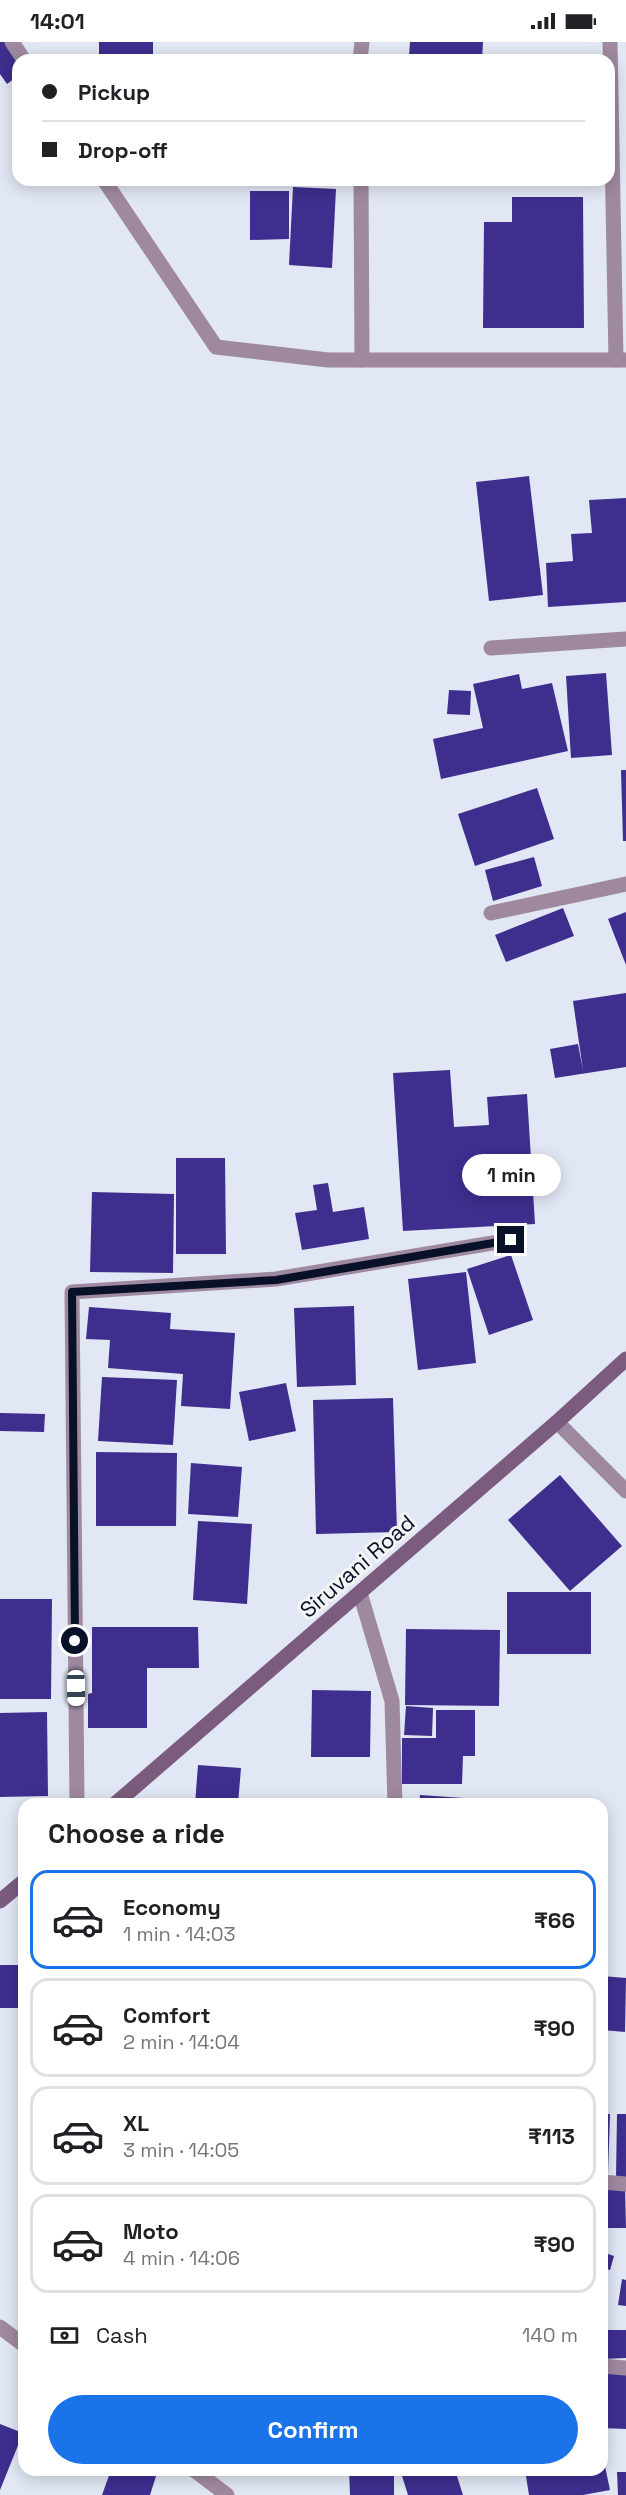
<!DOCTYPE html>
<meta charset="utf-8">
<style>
body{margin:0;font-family:"Space Grotesk",sans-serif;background:#f6f6f6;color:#202124;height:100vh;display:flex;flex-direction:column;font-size:22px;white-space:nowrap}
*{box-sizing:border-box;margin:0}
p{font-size:20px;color:#757577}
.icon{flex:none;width:33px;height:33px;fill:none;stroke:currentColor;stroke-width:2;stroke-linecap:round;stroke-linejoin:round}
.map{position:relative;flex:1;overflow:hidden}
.side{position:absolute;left:18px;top:1756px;width:590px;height:678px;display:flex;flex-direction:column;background:#fff;border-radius:18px;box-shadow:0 3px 15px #0003}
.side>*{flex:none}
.top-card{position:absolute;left:12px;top:12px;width:603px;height:132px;border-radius:18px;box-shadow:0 3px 15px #0003;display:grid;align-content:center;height:132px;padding:0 30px;background:#fff}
.end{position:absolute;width:27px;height:27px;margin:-14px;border:8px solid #081127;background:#fff;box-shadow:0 0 0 3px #fff}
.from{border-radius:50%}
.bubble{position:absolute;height:42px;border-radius:21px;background:#fff;box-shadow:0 3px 15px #0003;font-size:20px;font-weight:700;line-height:42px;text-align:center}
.car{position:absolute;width:18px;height:36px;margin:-18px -9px;border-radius:8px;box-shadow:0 0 4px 2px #0007;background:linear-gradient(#fff 24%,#345 0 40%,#fff 0 76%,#345 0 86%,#fff 0)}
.top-card b{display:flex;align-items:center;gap:21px;height:57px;font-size:22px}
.top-card b+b{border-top:2px solid #e0e0e0}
.top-card i{width:15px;height:15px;background:#202124}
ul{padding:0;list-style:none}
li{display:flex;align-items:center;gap:18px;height:99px;margin:0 12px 9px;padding:0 18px;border:3px solid #e0e0e0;border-radius:18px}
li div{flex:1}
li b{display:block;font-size:22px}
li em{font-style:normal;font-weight:700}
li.current{border-color:#1a73e8}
li>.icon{width:54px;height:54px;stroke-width:1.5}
h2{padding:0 30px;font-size:27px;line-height:72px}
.pay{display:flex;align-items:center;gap:15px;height:66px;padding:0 30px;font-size:22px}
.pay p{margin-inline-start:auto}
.primary-button{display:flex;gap:12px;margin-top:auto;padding:12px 30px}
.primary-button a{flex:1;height:69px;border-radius:36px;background:#1a73e8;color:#fff;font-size:24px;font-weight:700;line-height:69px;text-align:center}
.status{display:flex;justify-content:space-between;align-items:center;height:42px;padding:0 30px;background:#fff;direction:ltr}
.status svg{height:16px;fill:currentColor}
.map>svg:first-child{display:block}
</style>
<div class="status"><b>14:01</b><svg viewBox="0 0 49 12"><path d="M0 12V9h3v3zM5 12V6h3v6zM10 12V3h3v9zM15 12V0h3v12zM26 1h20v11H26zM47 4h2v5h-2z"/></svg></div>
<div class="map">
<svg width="626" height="2453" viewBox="0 0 626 2453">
<rect width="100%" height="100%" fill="#e1e7f4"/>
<g fill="#3e2e8e">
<path d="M0 0H7L18 18V34L7 42 0 32Z"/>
<rect x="99" y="0" width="54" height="18"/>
<path d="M410 0H483L482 18 409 14Z"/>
<path d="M293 145 336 147 332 226 289 223Z"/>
<path d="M250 149H289V197L250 198Z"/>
<path d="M512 155H583L584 286H483L484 180H512Z"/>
<path d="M529 434 543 553 489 559 476 440Z"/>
<path d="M626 456V560L548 565 546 521 573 519 571 492 592 491 589 458Z"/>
<path d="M606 631 612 713 571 716 566 634Z"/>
<path d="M519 632 522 647 552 641 568 709 441 737 433 697 483 686 473 642Z"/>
<path d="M449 648 471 649 470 673 447 672Z"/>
<path d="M621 728H626V799H623Z"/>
<path d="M537 746 554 797 475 824 458 772Z"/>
<path d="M534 815 542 844 493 859 485 828Z"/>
<path d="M563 866 574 894 506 920 495 893Z"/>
<path d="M626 870V923L608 877Z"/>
<path d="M626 951V1025L555 1036 550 1007 578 1002 583 1028 573 959Z"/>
<path d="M450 1028 454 1085 489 1083 487 1055 527 1052 535 1182 403 1189 393 1031Z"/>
<path d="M176 1116H225L226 1212H176Z"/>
<path d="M328 1141 333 1170 364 1165 369 1197 302 1208 295 1171 317 1168 313 1143Z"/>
<path d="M92 1150 174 1152 173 1231 90 1230Z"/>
<path d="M511 1213 533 1278 489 1293 467 1227Z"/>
<path d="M466 1230 476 1321 418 1328 408 1237Z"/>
<path d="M354 1264 356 1343 297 1345 294 1266Z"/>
<path d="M89 1265 171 1271 170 1287 235 1291 230 1367 181 1364 183 1332 108 1326 110 1298 86 1297Z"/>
<path d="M102 1335 177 1338 173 1403 98 1399Z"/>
<path d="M286 1341 296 1389 249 1399 239 1350Z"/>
<path d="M393 1356 397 1490 316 1492 313 1358Z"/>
<path d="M0 1371 45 1372 44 1390 0 1389Z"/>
<path d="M96 1410 177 1411 176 1484H96Z"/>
<path d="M191 1421 242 1425 238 1475 188 1472Z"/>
<path d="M560 1433 622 1504 570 1549 508 1478Z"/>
<path d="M198 1479 252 1482 247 1562 193 1558Z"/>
<rect x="507" y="1550" width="84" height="62"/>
<path d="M0 1557H52L51 1657H0Z"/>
<path d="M92 1585H198L199 1626H147V1686H88V1652L92 1651Z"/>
<path d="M406 1587 500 1588 499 1664 405 1663Z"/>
<path d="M312 1648 371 1649 370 1715H311Z"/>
<path d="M406 1664 433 1666 432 1694 404 1693Z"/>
<path d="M436 1668H475V1714H463L462 1742H402V1696H436Z"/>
<path d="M47 1670 48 1754 0 1755V1671Z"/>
<path d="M198 1723 241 1726 238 1762H195Z"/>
<path d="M420 1753 478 1757V1762H419Z"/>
<rect x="602" y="1803" width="4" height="60"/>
<rect x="0" y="1923" width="24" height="43"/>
<path d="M602 1934 626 1936 625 1990 602 1988Z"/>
<path d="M602 2072H610L608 2132H602Z"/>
<path d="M617 2072H626V2135H616Z"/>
<path d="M625 2145 626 2186H602V2146Z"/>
<path d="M602 2210 614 2214 610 2228 602 2226Z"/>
<path d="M622 2237 626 2238V2264L618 2263Z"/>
<path d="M602 2288H626V2316L602 2317Z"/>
<path d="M602 2329 626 2330V2387L602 2386Z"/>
<path d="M0 2382 23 2391 0 2448Z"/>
<path d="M602 2410 610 2448 583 2453H529L525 2428H602Z"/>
<path d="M111 2428H158L150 2453H102Z"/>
<path d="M349 2428H394V2453H350Z"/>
<path d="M420 2428H455L463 2453H408L402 2434Z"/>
<path d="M617 2430H626V2453H618Z"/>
</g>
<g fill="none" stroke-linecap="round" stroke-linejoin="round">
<g stroke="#9f89a0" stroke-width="15">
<path d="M12 0 24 18"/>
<path d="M610 0 616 318"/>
<path d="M360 18 362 0"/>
<path d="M104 138 216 305 328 318H626"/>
<path d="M361 138 362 318"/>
<path d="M491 606 626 597"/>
<path d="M491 871 626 842"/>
<path d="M557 1380 626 1449"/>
<path d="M360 1551 392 1659 395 1762"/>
<path d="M77 1762 72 1250 276 1237 511 1198"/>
<path d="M602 2140 626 2142"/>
<path d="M0 2285 24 2303"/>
<path d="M602 2324 626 2326"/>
<path d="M194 2428 227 2453"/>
</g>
<g stroke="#7b5c7e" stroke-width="15">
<path d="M115 1762 557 1380 626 1317"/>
<path d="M0 1859 24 1839"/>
</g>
</g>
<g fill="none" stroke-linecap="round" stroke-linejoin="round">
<path stroke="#081127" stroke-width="8" d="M75 1599 72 1250 276 1238 511 1198"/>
</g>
<g text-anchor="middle" stroke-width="6" stroke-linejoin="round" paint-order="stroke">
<g font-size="22" fill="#081127" stroke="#f4f4f4">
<text transform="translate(357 1524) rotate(-41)" y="8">Siruvani Road</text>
</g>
</g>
</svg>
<i class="end from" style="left:75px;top:1599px"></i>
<i class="end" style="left:511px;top:1198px"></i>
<div class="bubble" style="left:462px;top:1112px;width:99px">1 min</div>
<i class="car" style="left:76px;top:1646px;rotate:179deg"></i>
<div class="top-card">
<b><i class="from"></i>Pickup</b>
<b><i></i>Drop-off</b>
</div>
<section class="side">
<h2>Choose a ride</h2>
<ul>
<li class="current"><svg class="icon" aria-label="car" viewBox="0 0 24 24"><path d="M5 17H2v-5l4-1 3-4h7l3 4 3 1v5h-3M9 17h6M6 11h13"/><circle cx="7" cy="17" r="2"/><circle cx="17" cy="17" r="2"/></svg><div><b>Economy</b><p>1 min · 14:03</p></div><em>₹66</em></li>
<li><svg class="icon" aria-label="car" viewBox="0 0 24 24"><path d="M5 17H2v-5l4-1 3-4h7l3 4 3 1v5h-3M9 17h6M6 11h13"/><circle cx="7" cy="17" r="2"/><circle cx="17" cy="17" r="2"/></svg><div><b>Comfort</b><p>2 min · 14:04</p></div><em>₹90</em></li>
<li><svg class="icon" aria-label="car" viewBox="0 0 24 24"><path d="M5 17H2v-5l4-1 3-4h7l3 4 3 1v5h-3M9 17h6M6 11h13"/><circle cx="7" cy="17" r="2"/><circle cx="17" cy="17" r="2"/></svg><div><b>XL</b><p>3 min · 14:05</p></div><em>₹113</em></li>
<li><svg class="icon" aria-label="car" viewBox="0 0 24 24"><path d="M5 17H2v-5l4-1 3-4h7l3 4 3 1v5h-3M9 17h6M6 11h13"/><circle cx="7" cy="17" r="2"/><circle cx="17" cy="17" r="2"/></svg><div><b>Moto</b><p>4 min · 14:06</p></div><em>₹90</em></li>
</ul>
<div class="pay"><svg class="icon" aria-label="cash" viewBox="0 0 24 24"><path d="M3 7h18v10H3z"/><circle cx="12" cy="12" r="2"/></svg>Cash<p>140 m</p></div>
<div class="primary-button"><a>Confirm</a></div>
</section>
</div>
